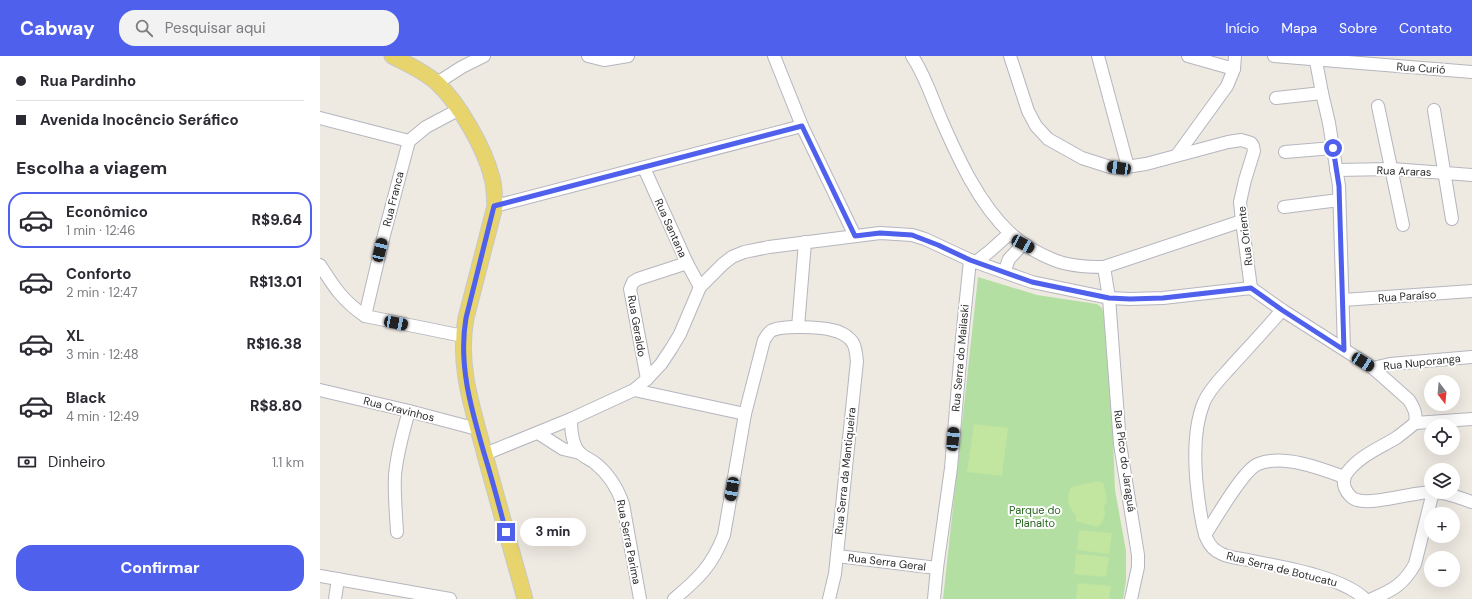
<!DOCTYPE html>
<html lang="pt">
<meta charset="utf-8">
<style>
body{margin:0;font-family:"DM Sans",sans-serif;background:#f2f2f3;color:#2b2b33;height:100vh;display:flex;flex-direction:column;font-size:15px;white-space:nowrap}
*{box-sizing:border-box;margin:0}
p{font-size:13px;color:#7c7c81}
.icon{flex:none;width:22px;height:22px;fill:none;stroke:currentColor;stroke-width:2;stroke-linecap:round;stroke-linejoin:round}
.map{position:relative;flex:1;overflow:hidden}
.drawer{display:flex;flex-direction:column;background:#fff;width:320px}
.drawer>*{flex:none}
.hud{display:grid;align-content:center;height:88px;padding:0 16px;background:#fff}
.needle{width:26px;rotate:164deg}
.buttons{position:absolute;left:1104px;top:319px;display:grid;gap:8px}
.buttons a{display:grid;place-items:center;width:36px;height:36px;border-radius:50%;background:#fff;box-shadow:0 4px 16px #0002;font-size:20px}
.end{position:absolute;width:18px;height:18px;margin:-9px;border:5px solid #4f60ec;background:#fff;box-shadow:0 0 0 2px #fff}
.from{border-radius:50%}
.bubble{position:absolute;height:28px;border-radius:14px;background:#fff;box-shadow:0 4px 16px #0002;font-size:13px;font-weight:800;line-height:28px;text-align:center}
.car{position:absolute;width:12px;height:24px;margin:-12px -6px;border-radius:5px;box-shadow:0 0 3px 1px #0007;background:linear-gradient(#222 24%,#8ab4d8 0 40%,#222 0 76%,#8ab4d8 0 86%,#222 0)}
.hud b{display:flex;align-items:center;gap:14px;height:38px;font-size:15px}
.hud b+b{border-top:1px solid #e1e1e2}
.hud i{width:10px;height:10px;background:#2b2b33}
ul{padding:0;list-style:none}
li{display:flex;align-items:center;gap:12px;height:56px;margin:0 8px 6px;padding:0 8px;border:2px solid transparent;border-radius:16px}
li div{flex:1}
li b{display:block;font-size:15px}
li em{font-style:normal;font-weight:800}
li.selected{border-color:#4f60ec}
li>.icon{width:36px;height:36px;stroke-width:1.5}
h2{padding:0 16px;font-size:18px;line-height:48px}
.pay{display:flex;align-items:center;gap:10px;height:44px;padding:0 16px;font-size:15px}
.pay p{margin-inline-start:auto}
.cta{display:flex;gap:8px;margin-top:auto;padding:8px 16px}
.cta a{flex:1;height:46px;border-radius:16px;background:#4f60ec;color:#fff;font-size:16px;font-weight:800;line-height:46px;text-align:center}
header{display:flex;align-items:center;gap:24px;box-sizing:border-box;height:56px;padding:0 20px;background:#4f60ec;color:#fff}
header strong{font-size:19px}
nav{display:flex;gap:22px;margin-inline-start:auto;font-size:14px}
.search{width:280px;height:36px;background:#f2f2f3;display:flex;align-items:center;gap:10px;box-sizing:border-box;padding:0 14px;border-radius:16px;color:#7c7c81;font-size:15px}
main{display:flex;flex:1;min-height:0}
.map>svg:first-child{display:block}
</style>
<header>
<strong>Cabway</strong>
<div class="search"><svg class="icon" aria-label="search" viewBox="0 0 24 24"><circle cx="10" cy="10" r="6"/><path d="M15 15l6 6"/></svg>Pesquisar aqui</div>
<nav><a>Início</a><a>Mapa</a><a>Sobre</a><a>Contato</a></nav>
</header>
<main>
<section class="drawer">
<div class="hud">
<b><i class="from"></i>Rua Pardinho</b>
<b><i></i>Avenida Inocêncio Seráfico</b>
</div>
<h2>Escolha a viagem</h2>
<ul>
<li class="selected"><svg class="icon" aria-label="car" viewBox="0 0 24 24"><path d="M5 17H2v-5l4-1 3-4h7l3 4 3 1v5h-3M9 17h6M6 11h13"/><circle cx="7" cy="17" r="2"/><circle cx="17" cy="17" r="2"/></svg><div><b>Econômico</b><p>1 min · 12:46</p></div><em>R$9.64</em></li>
<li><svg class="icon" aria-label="car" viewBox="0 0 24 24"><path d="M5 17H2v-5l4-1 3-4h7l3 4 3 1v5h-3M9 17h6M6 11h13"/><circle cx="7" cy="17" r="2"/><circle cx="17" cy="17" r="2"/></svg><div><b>Conforto</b><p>2 min · 12:47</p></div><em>R$13.01</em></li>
<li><svg class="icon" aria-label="car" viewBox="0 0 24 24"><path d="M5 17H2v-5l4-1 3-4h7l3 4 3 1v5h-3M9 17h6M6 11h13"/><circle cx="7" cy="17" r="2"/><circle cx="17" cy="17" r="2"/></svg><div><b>XL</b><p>3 min · 12:48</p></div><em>R$16.38</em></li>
<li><svg class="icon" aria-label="car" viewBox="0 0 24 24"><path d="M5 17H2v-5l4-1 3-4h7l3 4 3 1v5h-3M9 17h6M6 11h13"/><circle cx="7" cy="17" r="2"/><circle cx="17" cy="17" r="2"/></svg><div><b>Black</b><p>4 min · 12:49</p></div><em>R$8.80</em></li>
</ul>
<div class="pay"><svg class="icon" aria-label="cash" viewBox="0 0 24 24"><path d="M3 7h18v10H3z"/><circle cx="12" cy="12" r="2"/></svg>Dinheiro<p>1.1 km</p></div>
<div class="cta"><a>Confirmar</a></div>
</section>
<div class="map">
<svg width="1152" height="543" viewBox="0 0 1152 543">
<rect width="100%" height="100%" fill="#eee9e1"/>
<path fill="#b3dfa3" d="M658 221 717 239 777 248 782 252 785 265 791 331 795 434 806 495V525L803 543H623Z"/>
<g fill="#c2e5a0">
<path d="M654 368 688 372 682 420 647 416Z"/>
<path d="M779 425 784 428 787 445 784 451 785 458 782 467 777 471 756 465V459C747 450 746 442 751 431Z"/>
<path d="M759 474 792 477 789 498 757 494Z"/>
<path d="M756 498 789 501 786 521 754 518Z"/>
<path d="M758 527 791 530 789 543H756Z"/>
</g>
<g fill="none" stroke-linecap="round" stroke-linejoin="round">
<defs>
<g id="minor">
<path d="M268 0 284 4 308 0"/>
<path d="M454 0 482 70 535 180"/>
<path d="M592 0C605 19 612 42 621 63 638 102 659 148 690 177 702 188 719 198 734 204 749 210 768 211 784 211L922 165"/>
<path d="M690 0 708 55 716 70 728 83 762 102 790 111 799 112 826 108 908 86 921 84 931 87 933 90 934 95 925 124 920 146 922 165 931 232"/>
<path d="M778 0 808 111"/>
<path d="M868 0 914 13"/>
<path d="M954 0 1152 16"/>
<path d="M995 0 1002 37 1009 67 1019 130 1024 293"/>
<path d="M117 27 142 11 164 0"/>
<path d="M956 42 1002 37"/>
<path d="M1058 50 1083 169"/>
<path d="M1114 54 1132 163"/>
<path d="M0 62 89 85"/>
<path d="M965 96 1013 92"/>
<path d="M857 99 907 30 914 13 915 0"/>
<path d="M324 112 367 207 380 231"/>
<path d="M1016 114 1072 113 1152 119"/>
<path d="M175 150 482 70"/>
<path d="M964 151 1019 144"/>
<path d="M656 206 670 195 690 177"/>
<path d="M0 209C14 231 23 245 45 260L143 280"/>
<path d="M784 211 789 242 800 388 818 499V511L811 543"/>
<path d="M684 216 689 203 703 188"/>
<path d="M1023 244 1152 235"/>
<path d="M962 254C945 274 927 293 909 313 900 323 889 334 884 346 871 377 875 422 880 454 883 470 884 491 902 498 910 502 920 502 928 504 961 511 1021 520 1045 543"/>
<path d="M45 260 64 179 89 85 106 71 138 54"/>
<path d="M478 271 485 186"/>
<path d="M1053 312 1070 308 1152 301"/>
<path d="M327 323 310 233 313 226 318 223 367 207"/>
<path d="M0 334 89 355 157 373"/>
<path d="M314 334 425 358"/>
<path d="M251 363C251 373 252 388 259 396 263 401 270 403 275 407 289 418 297 431 303 448L320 543"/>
<path d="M1095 367 1152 363"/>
<path d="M218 377 243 393 260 397"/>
<path d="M165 398 251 363 314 334 327 323 341 308 351 293 360 278 380 231 403 208 412 201 424 196 449 191 560 177 592 179 605 183 650 204 712 226 789 242 810 243 843 242 931 232 962 254 1053 312 1089 344C1094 352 1097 358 1095 367 1089 372 1083 377 1076 382 1061 391 1042 399 1030 413 1025 418 1022 424 1025 432 1027 437 1032 443 1037 444 1055 449 1092 436 1113 436 1126 436 1140 442 1152 446"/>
<path d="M77 476C76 457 74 438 75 419 77 397 83 376 89 355"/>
<path d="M885 479C895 464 923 414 938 408 963 398 1000 412 1024 421"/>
<path d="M517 500 617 512"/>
<path d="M0 520 130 543"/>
<path d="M15 543 18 523"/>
<path d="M354 543C378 523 392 510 404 479L425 358 444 284C446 281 448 277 451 275 461 269 501 271 512 274 519 275 529 280 533 287 536 292 536 299 537 305L515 518 509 543"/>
<path d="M614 543 617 512 631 412 642 282 650 204"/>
<path d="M1052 543C1073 534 1084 528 1095 508L1113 436"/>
</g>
<path id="major" d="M72 0C87 8 104 15 117 27 139 47 165 93 172 122 175 132 174 141 175 150L146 262C137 310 153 353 165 399 178 447 192 495 205 543"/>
</defs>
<use href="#minor" stroke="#b5b6bf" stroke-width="14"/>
<use href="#major" stroke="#c8c8c8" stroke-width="17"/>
<use href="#minor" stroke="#fff" stroke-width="12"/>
<use href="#major" stroke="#e7d46d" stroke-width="15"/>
</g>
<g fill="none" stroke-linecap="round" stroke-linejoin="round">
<path stroke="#4f60ec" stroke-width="5" d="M186 476C179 449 172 423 164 397 151 352 138 308 146 262L174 150 482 70 535 180 560 177 592 179 618 189 650 204 712 226 789 242 810 243 843 242 931 232 962 254 1024 294 1019 130 1013 92"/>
</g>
<g text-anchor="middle" stroke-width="4" stroke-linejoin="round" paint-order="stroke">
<g font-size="11" fill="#2d2d2d" stroke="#fff">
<text transform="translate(1101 12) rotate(4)" y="4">Rua Curió</text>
<text transform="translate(1084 115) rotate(2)" y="4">Rua Araras</text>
<text transform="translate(73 143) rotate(-76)" y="4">Rua Franca</text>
<text transform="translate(351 172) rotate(66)" y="4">Rua Santana</text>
<text transform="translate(925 180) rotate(-97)" y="4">Rua Oriente</text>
<text transform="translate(1087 240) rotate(-4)" y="4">Rua Paraíso</text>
<text transform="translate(317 270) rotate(80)" y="4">Rua Geraldo</text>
<text transform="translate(640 302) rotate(-85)" y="4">Rua Serra do Mailaski</text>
<text transform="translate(1102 306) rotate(-6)" y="4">Rua Nuporanga</text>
<text transform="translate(79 353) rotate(14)" y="4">Rua Cravinhos</text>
<text transform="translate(805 405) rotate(82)" y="4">Rua Pico do Jaraguá</text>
<text transform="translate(525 415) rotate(-84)" y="4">Rua Serra da Mantiqueira</text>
<text transform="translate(309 486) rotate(79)" y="4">Rua Serra Parima</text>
<text transform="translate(567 506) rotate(7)" y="4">Rua Serra Geral</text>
<text transform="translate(962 513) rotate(14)" y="4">Rua Serra de Botucatu</text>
</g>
<g font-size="11" fill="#2a6721" stroke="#fff">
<text x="715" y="458">Parque do<tspan x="715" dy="13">Planalto</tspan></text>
</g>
</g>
</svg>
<div class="buttons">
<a><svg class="needle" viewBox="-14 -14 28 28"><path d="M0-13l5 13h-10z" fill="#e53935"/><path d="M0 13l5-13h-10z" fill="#7c7c81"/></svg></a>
<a><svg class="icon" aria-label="locate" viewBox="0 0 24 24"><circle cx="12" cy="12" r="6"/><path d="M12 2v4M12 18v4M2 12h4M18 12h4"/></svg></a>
<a><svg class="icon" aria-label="layers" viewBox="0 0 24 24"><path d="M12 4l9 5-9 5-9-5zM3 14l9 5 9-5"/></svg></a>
<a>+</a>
<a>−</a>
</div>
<i class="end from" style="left:1013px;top:92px"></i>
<i class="end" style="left:186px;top:476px"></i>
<div class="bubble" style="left:200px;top:462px;width:66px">3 min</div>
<i class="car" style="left:799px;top:112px;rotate:278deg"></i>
<i class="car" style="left:703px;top:188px;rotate:118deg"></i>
<i class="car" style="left:60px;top:194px;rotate:13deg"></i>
<i class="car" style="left:76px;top:267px;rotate:101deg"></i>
<i class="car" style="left:1043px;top:306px;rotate:122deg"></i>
<i class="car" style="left:633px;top:383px;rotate:5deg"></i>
<i class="car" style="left:412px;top:433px;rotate:190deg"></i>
</div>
</main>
